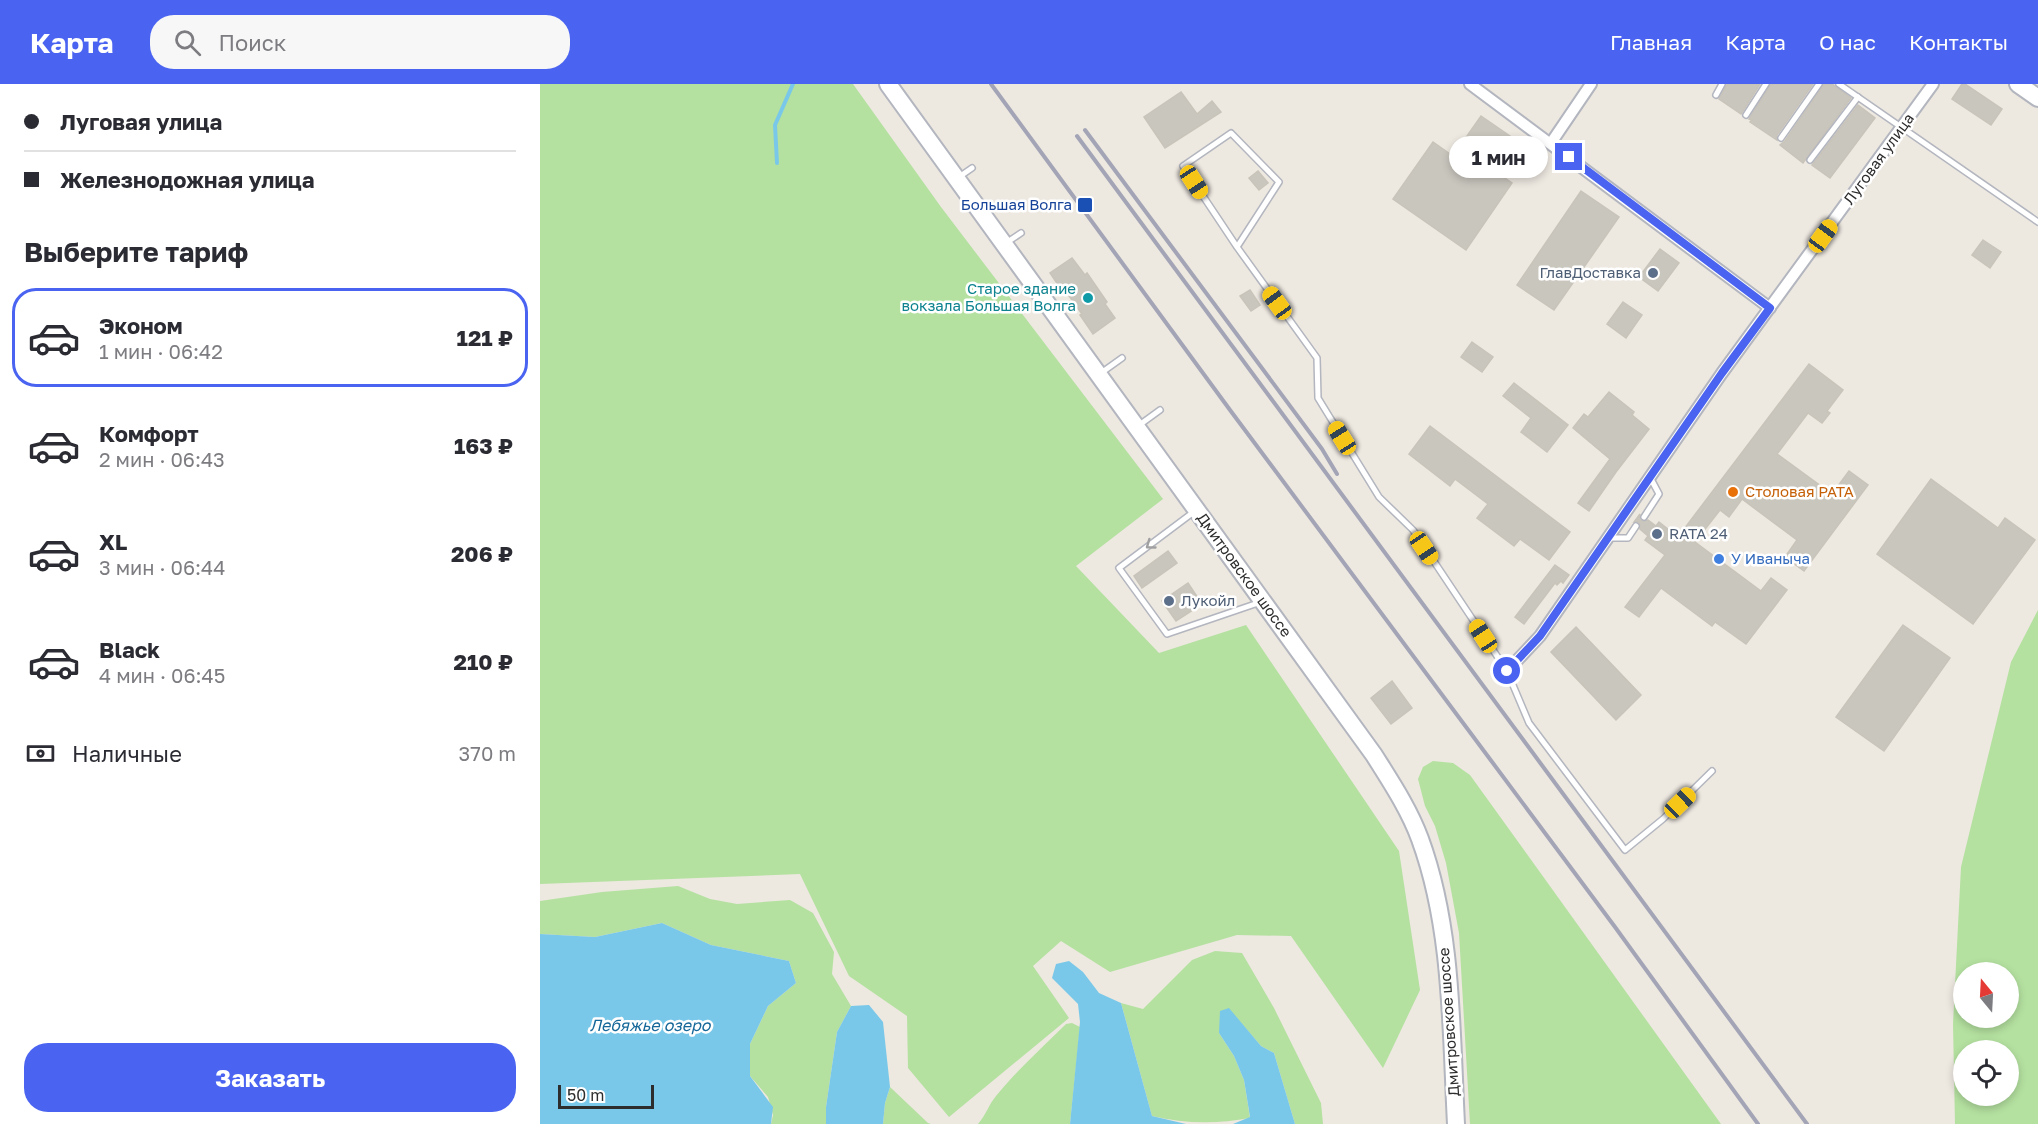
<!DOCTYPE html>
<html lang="ru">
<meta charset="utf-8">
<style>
body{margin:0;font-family:"Golos Text",sans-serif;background:#f7f7f7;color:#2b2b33;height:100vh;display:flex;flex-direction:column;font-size:22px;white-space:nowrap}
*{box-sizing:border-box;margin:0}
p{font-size:20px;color:#7c7c81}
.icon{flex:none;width:33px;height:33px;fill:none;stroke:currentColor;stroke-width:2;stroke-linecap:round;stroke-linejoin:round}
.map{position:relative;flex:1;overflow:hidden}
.panel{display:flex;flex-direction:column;background:#fff;width:540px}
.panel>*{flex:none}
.guide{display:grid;align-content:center;height:132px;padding:0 24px;background:#fff}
.needle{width:39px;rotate:342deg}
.buttons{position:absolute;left:1413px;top:878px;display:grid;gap:12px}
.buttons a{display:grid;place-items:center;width:66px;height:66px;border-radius:50%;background:#fff;box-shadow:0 3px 9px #0003;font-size:30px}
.scale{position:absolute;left:18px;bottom:15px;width:96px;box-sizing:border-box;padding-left:6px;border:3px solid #2d2d2d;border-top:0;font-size:16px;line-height:21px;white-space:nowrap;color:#2d2d2d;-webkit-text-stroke:4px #fff;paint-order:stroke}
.end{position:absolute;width:27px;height:27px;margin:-14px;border:8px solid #4a64f1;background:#fff;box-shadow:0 0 0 3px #fff}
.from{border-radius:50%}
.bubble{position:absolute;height:42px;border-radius:21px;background:#fff;box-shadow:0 3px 9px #0003;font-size:20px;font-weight:700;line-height:42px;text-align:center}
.car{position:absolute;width:18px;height:36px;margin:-18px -9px;border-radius:8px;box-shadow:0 0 4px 2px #0007;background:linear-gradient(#f5c518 24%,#345 0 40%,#f5c518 0 76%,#345 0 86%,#f5c518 0)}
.guide b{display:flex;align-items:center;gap:21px;height:57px;font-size:22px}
.guide b+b{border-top:2px solid #e1e1e2}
.guide i{width:15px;height:15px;background:#2b2b33}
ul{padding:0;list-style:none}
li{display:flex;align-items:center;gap:18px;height:99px;margin:0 12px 9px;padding:0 12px;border:3px solid transparent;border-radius:24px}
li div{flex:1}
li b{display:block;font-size:22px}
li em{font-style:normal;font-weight:700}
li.current{border-color:#4a64f1}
li>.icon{width:54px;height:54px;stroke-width:1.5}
h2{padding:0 24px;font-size:27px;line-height:72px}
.pay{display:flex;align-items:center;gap:15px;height:66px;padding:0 24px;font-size:22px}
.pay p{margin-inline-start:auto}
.primary-button{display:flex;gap:12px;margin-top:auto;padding:12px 24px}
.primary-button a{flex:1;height:69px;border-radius:24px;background:#4a64f1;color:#fff;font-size:24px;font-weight:700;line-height:69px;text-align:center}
header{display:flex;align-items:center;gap:36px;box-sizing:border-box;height:84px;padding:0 30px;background:#4a64f1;color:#fff}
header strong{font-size:28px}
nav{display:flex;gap:33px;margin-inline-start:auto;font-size:21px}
.search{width:420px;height:54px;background:#f7f7f7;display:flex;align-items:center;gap:15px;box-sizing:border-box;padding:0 21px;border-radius:24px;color:#7c7c81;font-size:22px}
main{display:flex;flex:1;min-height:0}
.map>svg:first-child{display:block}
</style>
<header>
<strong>Карта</strong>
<div class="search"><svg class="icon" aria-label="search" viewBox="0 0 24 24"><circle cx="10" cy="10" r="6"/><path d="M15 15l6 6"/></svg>Поиск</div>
<nav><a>Главная</a><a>Карта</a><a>О нас</a><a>Контакты</a></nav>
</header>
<main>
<section class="panel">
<div class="guide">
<b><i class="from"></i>Луговая улица</b>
<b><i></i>Железнодожная улица</b>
</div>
<h2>Выберите тариф</h2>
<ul>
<li class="current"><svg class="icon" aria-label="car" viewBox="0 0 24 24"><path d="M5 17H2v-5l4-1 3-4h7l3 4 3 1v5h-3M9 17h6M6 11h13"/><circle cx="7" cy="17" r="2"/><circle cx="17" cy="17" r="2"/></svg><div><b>Эконом</b><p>1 мин · 06:42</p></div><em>121 ₽</em></li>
<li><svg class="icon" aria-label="car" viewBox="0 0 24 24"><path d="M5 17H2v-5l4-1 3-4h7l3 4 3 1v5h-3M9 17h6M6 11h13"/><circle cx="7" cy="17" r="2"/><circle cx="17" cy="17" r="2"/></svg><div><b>Комфорт</b><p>2 мин · 06:43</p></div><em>163 ₽</em></li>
<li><svg class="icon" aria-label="car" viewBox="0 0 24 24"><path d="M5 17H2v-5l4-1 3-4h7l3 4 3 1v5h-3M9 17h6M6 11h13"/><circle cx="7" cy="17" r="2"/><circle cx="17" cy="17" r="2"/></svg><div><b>XL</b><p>3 мин · 06:44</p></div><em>206 ₽</em></li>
<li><svg class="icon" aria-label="car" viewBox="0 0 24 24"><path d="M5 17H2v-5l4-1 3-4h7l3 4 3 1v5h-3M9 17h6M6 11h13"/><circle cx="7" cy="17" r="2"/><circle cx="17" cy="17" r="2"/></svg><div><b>Black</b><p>4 мин · 06:45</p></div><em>210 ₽</em></li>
</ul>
<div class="pay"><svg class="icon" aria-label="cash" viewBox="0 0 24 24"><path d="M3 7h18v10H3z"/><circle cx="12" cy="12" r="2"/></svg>Наличные<p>370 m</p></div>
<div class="primary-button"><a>Заказать</a></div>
</section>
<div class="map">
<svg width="1498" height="1040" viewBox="0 0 1498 1040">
<rect width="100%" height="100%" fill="#ede8e0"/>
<g fill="#b4e1a0" fill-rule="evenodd">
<path d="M0 0H313L401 123 623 415 536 482 619 569 706 541 859 767 880 906 843 984 751 852 697 851 570 888 521 857 493 882 529 934 409 1033 368 984 367 932 309 892 260 790 0 800Z"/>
<path d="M1498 526V1040H1415L1413 940 1421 783 1471 578ZM1424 888H1468V933H1424ZM1424 966H1468V1011H1424Z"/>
<path d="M893 677 913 679 930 691 1181 1040H930L919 849 906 779 895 742 885 722 878 695 883 683Z"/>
<path d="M138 802 170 815 197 820 250 816 273 829 294 868 292 890 311 922 297 948 286 1023V1040H231L233 1031 228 1013 210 992V960L228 922 256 899 249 877 171 861 122 839 55 853 0 850V817L62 808Z"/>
<path d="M675 867 702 869 734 924 781 1019 783 1040H755L734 969 721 962 689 925 679 949 694 972 704 996 710 1034C678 1040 645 1040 612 1032L581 919 603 925 652 876Z"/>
<path d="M532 939 540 943 530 1040H438C446 1031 449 1020 456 1012 477 986 503 963 526 940Z"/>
<path d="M350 1003 388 1039 391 1040H343L345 1019Z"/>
</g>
<g fill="#7ac8e9">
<path d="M122 839 171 861 249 877 256 899 228 922 210 960V992L233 1023 231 1040H0V850L55 853Z"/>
<path d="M529 877 543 888 559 909 581 919 612 1032 646 1040H530L540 938 538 920 512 894 516 880Z"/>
<path d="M329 921 343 938 350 1003 345 1019 343 1040H286V1023L297 948 311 922Z"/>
<path d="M689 924 721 962 734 969 755 1040H693L710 1033 704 996 694 972 679 949 680 927Z"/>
</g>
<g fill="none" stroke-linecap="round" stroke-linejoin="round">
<path stroke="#7ac8e9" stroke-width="4" d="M237 79 235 41 253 0"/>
</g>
<g fill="#c9c6be" stroke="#c9c4ba" stroke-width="1.5">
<path d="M1187 0H1220L1201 30 1179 15Z"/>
<path d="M1231 0H1273L1237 51V56L1210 38 1212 36 1209 35Z"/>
<path d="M1284 0H1292L1311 14 1263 79 1240 61 1245 57Z"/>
<path d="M1422 0H1425L1462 25 1451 41 1412 15Z"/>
<path d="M641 8 657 30 672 17 681 28 625 64 604 33Z"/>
<path d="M1318 21 1335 34 1290 94 1272 81Z"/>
<path d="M941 32 980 59 958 89 972 99 926 166 853 115 893 58 913 72Z"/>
<path d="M718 87 728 99 719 106 709 94Z"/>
<path d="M1041 107 1079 133 1014 226 977 201Z"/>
<path d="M1443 156 1461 168 1450 184 1432 171Z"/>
<path d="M1120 165 1139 179 1118 207 1099 193Z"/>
<path d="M532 174 545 191 547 189 567 218 565 220 575 234 553 250 540 231 542 230 527 209 525 211 510 189Z"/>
<path d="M710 206 720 221 711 227 700 212Z"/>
<path d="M1083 218 1102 231 1086 254 1067 240Z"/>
<path d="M932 258 953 273 942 288 921 273Z"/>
<path d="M1269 280 1303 306 1287 327 1290 329 1282 339 1268 329 1237 370 1292 410 1309 387 1328 401 1264 487 1245 473 1257 456 1202 415 1189 433 1180 426 1155 458 1221 507 1231 494 1247 506 1206 560 1175 538 1172 542 1121 504 1099 533 1085 523 1125 471 1105 456 1108 452 1100 445 1099 438H1094L1100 430 1099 435 1102 437 1108 436 1116 442 1119 438 1138 453Z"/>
<path d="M974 299 1028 341 1007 368 981 348 991 334 963 312Z"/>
<path d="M1069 308 1094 328 1092 331 1109 345 1076 388 1049 427 1038 419 1070 375 1033 344 1044 330 1048 333Z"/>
<path d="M890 342 1030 448 1009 476 980 455 974 462 937 434 948 420 915 395 910 402 869 370Z"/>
<path d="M1391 395 1458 444 1465 434 1495 456 1433 540 1337 470Z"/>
<path d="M628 467 637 479 602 504 594 492Z"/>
<path d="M1015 481 1029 491 1023 499 1021 497 1017 501 1015 499 984 540 975 533Z"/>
<path d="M648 499 662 520 636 537 622 517Z"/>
<path d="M1363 541 1410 574 1344 667 1296 633Z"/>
<path d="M1036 543 1101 611 1076 636 1011 568Z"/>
<path d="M852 597 872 624 851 640 831 614Z"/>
</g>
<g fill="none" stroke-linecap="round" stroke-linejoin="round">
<defs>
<g id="service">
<path d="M1299 0 1498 138"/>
<path d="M1176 11 1182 0"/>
<path d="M1206 31 1226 0"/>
<path d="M1241 54 1279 0"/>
<path d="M1270 76 1318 13"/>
<path d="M419 93 432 84"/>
<path d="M466 159 481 149"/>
<path d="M697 163 739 98 691 49 643 82 697 163 777 274 778 314 839 413 873 446 967 587 989 639 1085 766 1123 735 1172 687"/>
<path d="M561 289 582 274"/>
<path d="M598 342 620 326"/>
<path d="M655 427 579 484 627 550 721 518"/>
<path d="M1104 433 1119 410 1111 395"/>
<path d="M1069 454H1088L1096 442"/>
</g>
<g id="minor">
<path d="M930 0 1230 224"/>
<path d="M1011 59 1051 0"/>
<path d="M967 587 1000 552 1182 289 1393 0"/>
</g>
<g id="secondary">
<path d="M348 0 834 671C851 698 869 725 880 755 913 845 911 946 916 1040"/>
<path d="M1478 0 1498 14"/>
</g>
</defs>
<use href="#service" stroke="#b3b6bf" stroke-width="8"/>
<use href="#minor" stroke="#b3b6bf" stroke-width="14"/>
<use href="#secondary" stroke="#b3b6bf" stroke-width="20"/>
<use href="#service" stroke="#fff" stroke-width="5"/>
<use href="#minor" stroke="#fff" stroke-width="10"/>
<use href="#secondary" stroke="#fff" stroke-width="16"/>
<g stroke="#a3a5b6" stroke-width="4">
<path d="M451 0 690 326 1075 843 1218 1040"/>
<path d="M545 46 782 365 797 390"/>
<path d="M537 52 1267 1040"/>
</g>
</g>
<defs><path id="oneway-chevron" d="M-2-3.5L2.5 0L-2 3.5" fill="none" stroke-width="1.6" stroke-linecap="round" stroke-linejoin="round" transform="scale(1.5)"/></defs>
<use stroke="#a0a0a0" href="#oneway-chevron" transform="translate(610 461) rotate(144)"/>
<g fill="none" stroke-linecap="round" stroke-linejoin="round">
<path stroke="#4a64f1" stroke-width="8" d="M967 587 1000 552 1182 289 1230 224 1029 73"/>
</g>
<rect fill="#1a4fb4" stroke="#fff" stroke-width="2" x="537" y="113" width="16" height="16" rx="3"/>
<g fill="#5c6f8a" stroke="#fff" stroke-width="2">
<circle cx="1113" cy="189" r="6"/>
<circle cx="1117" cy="450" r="6"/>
<circle cx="629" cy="517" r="6"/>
</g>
<circle fill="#0f9aa8" stroke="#fff" stroke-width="2" cx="548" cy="214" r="6"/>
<circle fill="#e8710a" stroke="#fff" stroke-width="2" cx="1193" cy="408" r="6"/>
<circle fill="#3f7fe0" stroke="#fff" stroke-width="2" cx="1179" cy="475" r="6"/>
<g text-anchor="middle" stroke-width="5" stroke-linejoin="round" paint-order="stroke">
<g font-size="15" fill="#2d2d2d" stroke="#fff">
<text transform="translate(1339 75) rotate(-54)" y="5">Луговая улица</text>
<text transform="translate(704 491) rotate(54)" y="5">Дмитровское шоссе</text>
<text transform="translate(909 938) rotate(-94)" y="5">Дмитровское шоссе</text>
</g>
<g font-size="15" fill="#164399" stroke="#fff" text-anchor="end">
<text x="532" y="126">Большая Волга</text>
</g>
<g font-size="15" fill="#4e5e75" stroke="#fff" text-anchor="start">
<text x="1101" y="194" text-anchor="end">ГлавДоставка</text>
<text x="1129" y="455">RATA 24</text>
<text x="641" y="522">Лукойл</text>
</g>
<g font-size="15" fill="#0d838f" stroke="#fff" text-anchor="end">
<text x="536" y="210">Старое здание<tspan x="536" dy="17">вокзала Большая Волга</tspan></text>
</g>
<g font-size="15" fill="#c56008" stroke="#fff" text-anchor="start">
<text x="1205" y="413">Столовая РАТА</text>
</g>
<g font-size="15" fill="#366cbe" stroke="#fff" text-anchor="start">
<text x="1191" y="480">У Иваныча</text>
</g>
<g font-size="16" font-style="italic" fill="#156899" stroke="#fff">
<text x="110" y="947">Лебяжье озеро</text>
</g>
</g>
</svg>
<div class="buttons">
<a><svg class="needle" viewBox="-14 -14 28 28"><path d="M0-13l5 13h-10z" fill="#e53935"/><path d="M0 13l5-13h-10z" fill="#7c7c81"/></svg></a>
<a><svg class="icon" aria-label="locate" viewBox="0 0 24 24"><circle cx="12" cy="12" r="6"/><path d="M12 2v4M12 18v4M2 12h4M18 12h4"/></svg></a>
</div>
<div class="scale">50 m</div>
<i class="end from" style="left:967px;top:587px"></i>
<i class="end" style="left:1029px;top:73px"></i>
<div class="bubble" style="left:909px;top:52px;width:99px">1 мин</div>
<i class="car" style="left:654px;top:98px;rotate:147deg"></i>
<i class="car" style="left:1283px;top:152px;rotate:36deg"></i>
<i class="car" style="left:737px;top:219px;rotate:324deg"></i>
<i class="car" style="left:802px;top:354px;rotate:328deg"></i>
<i class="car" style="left:884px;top:464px;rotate:146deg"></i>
<i class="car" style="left:943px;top:552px;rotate:327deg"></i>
<i class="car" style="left:1140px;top:719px;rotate:46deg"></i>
</div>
</main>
